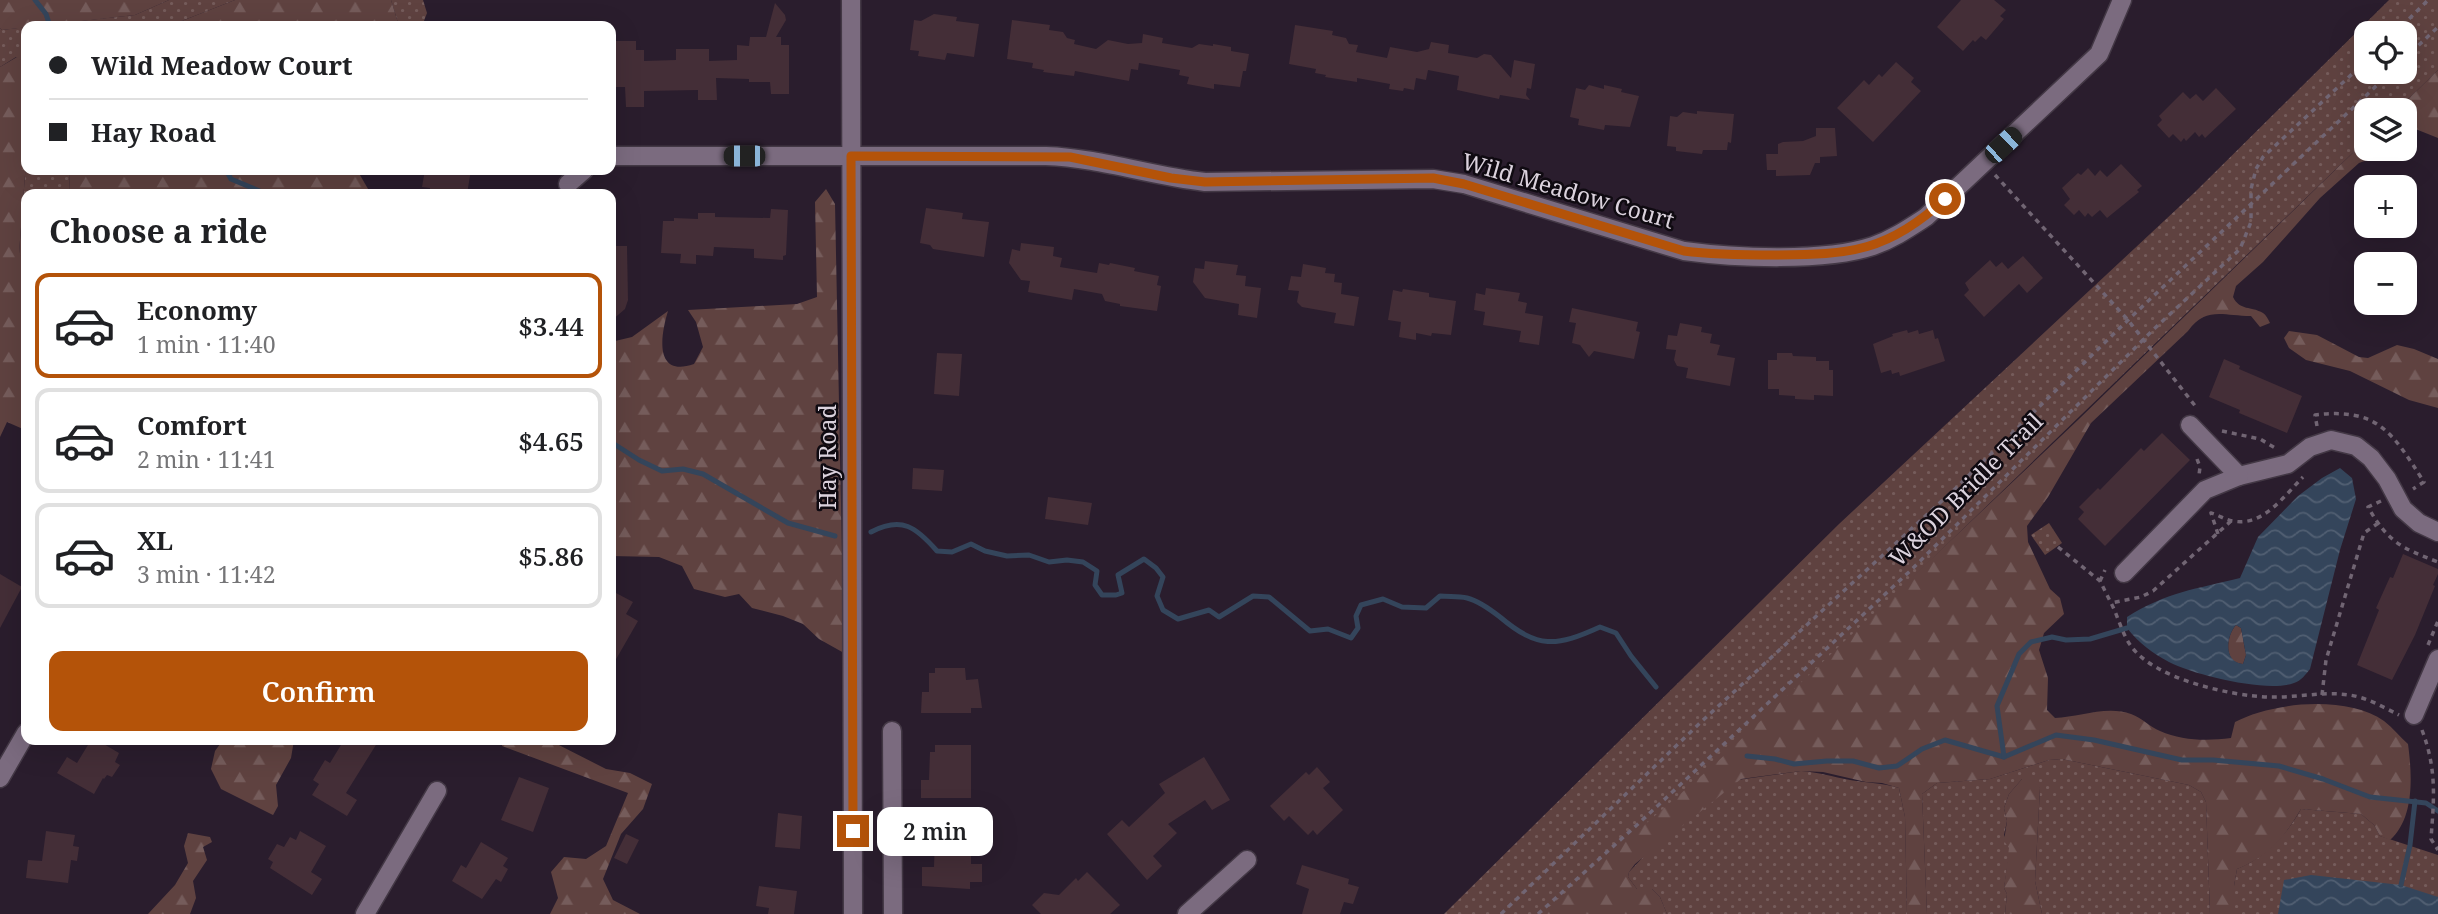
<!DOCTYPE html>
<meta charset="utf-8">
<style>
body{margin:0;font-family:"Noto Serif",serif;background:#f6f6f6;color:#202124;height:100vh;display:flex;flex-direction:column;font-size:26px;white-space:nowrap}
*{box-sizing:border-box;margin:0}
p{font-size:23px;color:#757577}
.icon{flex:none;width:38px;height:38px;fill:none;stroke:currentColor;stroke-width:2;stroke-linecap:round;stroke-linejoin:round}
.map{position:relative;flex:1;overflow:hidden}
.drawer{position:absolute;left:21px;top:189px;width:595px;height:556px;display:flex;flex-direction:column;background:#fff;border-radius:14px;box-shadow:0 7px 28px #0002}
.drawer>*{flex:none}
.banner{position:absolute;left:21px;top:21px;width:595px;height:154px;border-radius:14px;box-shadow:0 7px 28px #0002;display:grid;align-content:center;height:154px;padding:0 28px;background:#fff}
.tools{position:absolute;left:2354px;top:21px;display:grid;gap:14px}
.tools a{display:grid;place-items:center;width:63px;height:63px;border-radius:14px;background:#fff;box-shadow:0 7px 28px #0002;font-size:35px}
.end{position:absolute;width:32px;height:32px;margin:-16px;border:9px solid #b45309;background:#fff;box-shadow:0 0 0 4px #fff}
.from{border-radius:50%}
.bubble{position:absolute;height:49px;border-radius:14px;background:#fff;box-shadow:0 7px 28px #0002;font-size:23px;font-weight:600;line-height:49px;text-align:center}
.car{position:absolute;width:21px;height:42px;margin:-21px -10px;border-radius:9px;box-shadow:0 0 5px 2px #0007;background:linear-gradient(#222 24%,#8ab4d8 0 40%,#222 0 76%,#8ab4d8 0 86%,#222 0)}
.banner b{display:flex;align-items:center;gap:24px;height:66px;font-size:26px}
.banner b+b{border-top:2px solid #e0e0e0}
.banner i{width:18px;height:18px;background:#202124}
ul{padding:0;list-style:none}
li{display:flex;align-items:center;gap:21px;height:105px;margin:0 14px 10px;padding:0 14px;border:4px solid #e0e0e0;border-radius:14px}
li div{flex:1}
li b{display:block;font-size:26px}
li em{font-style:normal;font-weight:600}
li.on{border-color:#b45309}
li>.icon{width:63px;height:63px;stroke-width:1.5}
h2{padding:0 28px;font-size:32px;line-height:84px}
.cta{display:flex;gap:14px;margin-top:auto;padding:14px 28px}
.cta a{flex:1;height:80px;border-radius:14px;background:#b45309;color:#fff;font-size:28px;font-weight:600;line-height:80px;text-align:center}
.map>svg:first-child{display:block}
</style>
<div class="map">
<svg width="2438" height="914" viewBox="0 0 2438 914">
<defs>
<pattern id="green-dots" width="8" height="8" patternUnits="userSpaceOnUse" patternTransform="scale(1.75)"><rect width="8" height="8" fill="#5f4240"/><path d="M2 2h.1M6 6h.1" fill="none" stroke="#755c5b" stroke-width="1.8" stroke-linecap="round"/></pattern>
<pattern id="forest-firs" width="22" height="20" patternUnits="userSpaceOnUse" patternTransform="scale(1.75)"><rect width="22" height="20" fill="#5f4240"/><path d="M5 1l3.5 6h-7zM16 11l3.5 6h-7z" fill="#755c5b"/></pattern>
<pattern id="water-waves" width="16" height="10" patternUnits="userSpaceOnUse" patternTransform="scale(1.75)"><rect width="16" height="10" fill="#34455b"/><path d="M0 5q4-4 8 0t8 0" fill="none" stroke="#515f72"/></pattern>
</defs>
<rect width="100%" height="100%" fill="#2a1d2d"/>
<g fill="url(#green-dots)" fill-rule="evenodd">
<path d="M169 0H235L169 26H33L135 15Z"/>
<path d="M391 0H423L427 13 422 26H399Z"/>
<path d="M2389 0H2438V70L2397 110H2366V140L1564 914H1444L1839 524 2194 193ZM2366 33H2404V72H2366Z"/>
<path d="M26 27V64L16 57 0 67V28L2 30Z"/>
<path d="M26 162V170H70L69 194H26V263L19 254Z"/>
<path d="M2049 523 2062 543 2045 555 2031 535Z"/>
<path d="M2062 759 2189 785 2201 792 2206 802 2210 914H2042L2035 881 2040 788 2022 779 2009 794 2004 808 2007 821 2004 835 2010 848 2004 888 2007 894 2005 914H1927L1922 794 1937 783 1990 779 2049 760Z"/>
<path d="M1801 771C1818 772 1833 777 1850 780 1867 783 1883 783 1899 788L1905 817 1907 914H1667L1660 897 1652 889H1637L1628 877 1629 872 1645 855 1737 780Z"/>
<path d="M2301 809 2361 814 2374 825 2380 836 2438 855V914H2234V886L2237 869C2266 857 2286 836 2301 809Z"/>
</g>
<g fill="url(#forest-firs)">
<path d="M0 0H169L135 15 2 30 0 28Z"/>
<path d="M235 0H391L399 26H169Z"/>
<path d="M17 57 26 64V162L19 253 26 263V418L23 429 7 422 0 437V67Z"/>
<path d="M2438 70V138L2413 128H2405L2404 110H2397Z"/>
<path d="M2366 140V149H2384L2375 157 2359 163 2320 198 2263 262 2236 286 2233 297C2240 311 2251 306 2263 313 2266 315 2268 319 2270 323L2260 327 2251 316C2223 316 2206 306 2188 331L2091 423 2048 497 2027 526 2028 542 2050 589 2060 598 2064 614 2044 633 2039 650 2048 678 2047 710 2055 718C2079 717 2107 705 2131 714 2142 718 2150 727 2160 731 2182 741 2208 741 2231 738L2235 722C2272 702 2347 695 2384 721 2393 728 2400 737 2408 744 2412 774 2415 818 2390 840L2380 836 2374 825 2361 814 2301 809C2283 839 2270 855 2237 869L2234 886V914H2210L2206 802 2201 792 2189 785 2062 759 2049 760 1990 779 1937 783 1922 794 1927 914H1907L1905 817 1899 788 1882 783 1866 782 1823 772 1801 771 1741 779 1635 864 1629 872 1628 877 1637 889H1652L1660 897 1667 914H1541L1715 764 2079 419Z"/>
<path d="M70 170H357L371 194H69Z"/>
<path d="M826 189 835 204 844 653 819 639 803 624 783 616 752 608 739 594 725 597 694 589 682 566 659 557 611 556V342L632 337 668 311C661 334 653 378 694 364L703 347 696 322 688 310 797 304 817 297 815 202Z"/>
<path d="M2289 331 2317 335 2359 357 2368 358 2397 345 2414 349 2438 359V408L2409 400 2350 371 2306 360 2289 348 2284 338Z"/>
<path d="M2236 625 2241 628 2246 655 2243 664C2223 663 2226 636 2236 625Z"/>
<path d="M223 740H294L291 758 276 785 278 806 273 815 221 789 211 769 215 751Z"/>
<path d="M503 740H549L606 769 630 773 652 784 643 809 621 834 603 879 613 900 640 914H550L558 898 551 872 564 857 586 859 606 846 628 793 502 746Z"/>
<path d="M2029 778H2035L2040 788 2035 881 2042 914H2005L2007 894 2004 888 2009 848 2004 841 2007 821 2004 808 2009 794 2022 779Z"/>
<path d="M188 833 210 837 212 842 203 847 207 860 193 881 196 898 190 914H148L175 885 188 863 184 846Z"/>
</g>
<g fill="url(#water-waves)" fill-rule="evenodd">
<path d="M2340 468 2352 478 2356 499 2340 550 2310 669C2306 674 2301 681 2294 683 2267 693 2194 675 2169 662 2152 653 2139 643 2127 628V617C2167 592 2196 589 2240 578L2258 537 2298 496 2322 478ZM2236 625 2241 628 2246 655 2243 664C2223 662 2226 636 2236 625Z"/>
<path d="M2311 875 2401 885 2438 897V914H2278L2284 880Z"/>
</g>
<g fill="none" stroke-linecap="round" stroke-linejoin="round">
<g stroke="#34455b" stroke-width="5">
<path d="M35 0 46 14 50 26"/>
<path d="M226 170 231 179 267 194"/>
<path d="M611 442 639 460 662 471 683 469 703 474 788 523 835 536"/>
<path d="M871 532C902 516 916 527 937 551L952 552 971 544 985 551 1007 556 1029 555 1049 562 1067 560 1083 562 1097 571 1095 585 1102 595H1116L1122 593 1118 575 1144 559 1156 568 1163 577 1157 596 1163 610 1178 619 1209 610 1219 617 1253 596 1269 597 1310 631 1328 629 1351 638 1358 628 1356 616 1361 605 1383 599 1402 607 1426 608 1440 596C1449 597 1458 596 1467 598 1479 601 1491 610 1500 617 1538 649 1556 647 1600 627L1616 633 1631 656 1656 687"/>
<path d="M1747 756 1775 759 1794 764 1827 761H1853L1879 768 1897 766 1922 749 1945 740 2004 757 2056 735 2094 740 2182 760H2213L2279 766 2323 779 2370 797 2426 803 2438 811"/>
<path d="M2004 757 1997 706 2019 654 2031 642 2052 637 2066 640 2090 639 2127 628"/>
<path d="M2401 885 2410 845 2415 801"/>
</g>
</g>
<g fill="#442e37">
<path d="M1961 0H1994L2006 10 2000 16 2004 19 1986 40 1981 36 1975 42 1973 40 1963 51 1937 27Z"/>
<path d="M775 3 785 15 786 20 776 37H781V45H789V94H771L770 82H749V79L716 78 717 100H698V90L644 91V107H626L625 87H611V41H636V50H644V61L676 60V49H709V61L737 60V45L749 46 750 37H766Z"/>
<path d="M934 14 957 17 956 21 979 24 974 57 947 53 945 60 918 56 919 51 910 50 914 20 921 21Z"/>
<path d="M1012 20 1050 25 1049 30 1063 32 1067 38 1075 40 1074 44 1096 49 1108 40 1128 44 1142 43 1143 34 1163 38 1162 43 1192 48 1199 44 1213 46V44L1231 47V51L1249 54 1246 71H1243L1240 87 1214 84V89L1187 84 1189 77 1179 75 1180 70 1139 63 1138 70 1131 69 1129 81 1075 71 1074 76 1043 72 1044 70 1032 68 1033 63 1007 59Z"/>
<path d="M1295 25 1333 31 1332 35 1346 38 1349 44 1358 45 1356 52 1387 58 1390 47 1417 52 1429 49 1431 42 1449 45 1448 53 1477 58 1484 54 1491 55 1511 78 1514 60 1535 64 1531 89 1527 88 1526 95 1530 100 1500 95 1499 99 1457 90 1459 76 1428 70 1426 80 1416 78 1414 90 1404 88 1403 91 1389 89 1390 84 1357 78V82L1325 77 1326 75 1315 73 1316 69 1289 64Z"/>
<path d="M1896 62 1914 78 1911 82 1921 91 1873 142 1837 108 1864 80 1869 85 1879 74 1882 77Z"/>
<path d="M1589 85 1604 89V85L1622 89 1621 92 1639 96 1630 127 1605 125 1604 130 1578 125 1579 119 1570 117 1576 88 1585 90Z"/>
<path d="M2216 88 2236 109 2205 138 2202 134 2199 137 2195 132 2186 141 2184 138 2181 142 2173 134 2169 138 2157 125 2162 120 2159 116 2183 92 2190 99 2196 94 2203 101Z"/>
<path d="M1697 111 1734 114 1731 143 1728 142 1727 150H1703L1702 154 1676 151V147L1667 146 1670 116 1677 117 1683 112 1697 114Z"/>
<path d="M1816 128H1835L1837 156 1820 157V163H1815L1810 175 1776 176V170H1767L1766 154H1778V144L1783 142 1803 141 1816 136Z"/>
<path d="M2121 164 2142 186 2137 190 2139 192 2107 218 2100 210 2092 217 2088 213 2085 217 2079 210 2074 215 2064 205 2070 199 2062 188 2078 173 2081 175 2088 168 2095 176 2100 170 2107 177Z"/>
<path d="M425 170H471L467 194H429L430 188 422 187Z"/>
<path d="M926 208 963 213 962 219 989 222 984 257 933 249 930 245 920 243Z"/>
<path d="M771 209 788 210 786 255 783 256V260L754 258V249L714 247 713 256 696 255V264L680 263 681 254 661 253 663 221H674V218L698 219V213H715V217L770 218Z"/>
<path d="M1021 243 1054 247 1053 256 1062 258 1060 267 1097 273 1099 263 1109 265 1110 263 1135 268 1134 271 1159 276 1157 285 1161 286 1157 311 1120 306V304L1105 301 1102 294 1074 289 1072 300 1028 292 1030 281 1021 280 1009 263 1012 249 1020 251Z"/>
<path d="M611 246H627L628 300 625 309 611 321Z"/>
<path d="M2023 256 2043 278 2027 293 2019 284 1984 317 1964 295 1969 290 1965 283 1990 260 1996 267 2002 262 2008 269Z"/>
<path d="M1205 261 1238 265 1236 275 1246 276 1245 286 1261 288 1257 318 1238 315 1239 304 1205 298 1193 282 1195 268 1204 269Z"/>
<path d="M1303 264 1326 268 1325 273 1335 274 1334 282 1342 283 1341 294 1359 297 1354 326 1334 323 1336 313 1302 307 1297 302 1299 291 1288 290 1291 276 1301 277Z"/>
<path d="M1486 288 1520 293 1518 301 1527 303 1525 313 1543 316 1539 345 1519 342 1521 331 1483 325 1485 312 1474 310 1476 293 1485 295Z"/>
<path d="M1403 289 1429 293V297L1456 301 1451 335 1432 333 1431 336 1416 333V340L1399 337 1401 322 1388 320 1393 290 1402 292Z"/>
<path d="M1572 308 1638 322 1636 331 1640 332 1634 359 1594 351 1589 357 1580 345 1572 343 1576 323 1569 322Z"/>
<path d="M1680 323 1702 327 1701 332 1712 334 1710 343 1720 345 1717 355 1735 358 1730 386 1686 378 1688 368 1677 366 1674 360 1676 350 1666 349 1668 335 1677 336Z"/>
<path d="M1907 330 1908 333 1918 330 1919 334 1933 330 1935 339 1938 338 1945 361 1900 376 1899 372 1892 374 1891 370 1881 373 1873 344 1893 336 1892 334Z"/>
<path d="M937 353 962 354 959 396 934 394Z"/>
<path d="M1777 353H1792L1793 356 1816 357V361H1829V370H1833V396L1814 395V400L1795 399V396L1779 395V389H1768V360H1777Z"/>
<path d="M2224 359 2240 366 2239 369 2302 396 2287 433 2239 413 2240 410 2209 397Z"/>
<path d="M2162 433 2190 460 2105 546 2078 519 2084 512 2079 507 2098 488 2100 490 2141 448 2144 451Z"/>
<path d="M913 468 944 470 942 491 912 489Z"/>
<path d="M1048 497 1092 503 1088 525 1045 519Z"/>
<path d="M2403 554 2438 569V574L2433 585 2435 586 2415 635 2392 680 2357 665 2379 610 2376 608 2390 577 2393 578Z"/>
<path d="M0 574 22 587 0 628Z"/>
<path d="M616 593 633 602 626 614 638 621 611 668V601Z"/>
<path d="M935 668H965L966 680 978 679 982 708H971V713H921L922 692H929V673H935Z"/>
<path d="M91 740H97L119 753 115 762 120 765 112 777 107 775 104 779 103 778 94 794 57 773 67 757 77 763Z"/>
<path d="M344 740H379L346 793 357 800 347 816 312 795 319 784 313 780 325 760 330 763Z"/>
<path d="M935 745H971V798H921V780H929L930 752H935Z"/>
<path d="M1204 757 1230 800 1212 810 1205 800 1168 824 1177 833 1153 856 1162 866 1147 880 1107 834 1122 820 1129 827 1165 793 1159 784Z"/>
<path d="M1317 767 1330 782 1323 788 1343 810 1317 835 1313 830 1308 835 1289 816 1284 821 1270 806 1306 772 1309 775Z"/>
<path d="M519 777 549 788 533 832 501 820Z"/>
<path d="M778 813 802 816 800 849 775 847Z"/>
<path d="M46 831 75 835 73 846 79 847 77 861 71 860 68 883 26 878 28 860 42 861Z"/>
<path d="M300 831 326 846 311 872 322 879 312 895 270 868 273 862 268 859 277 844 284 847 290 837 296 840Z"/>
<path d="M626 834 639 840 627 864 614 858Z"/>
<path d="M935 835H971V864H982V882H970V889L922 886V867H934Z"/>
<path d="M481 842 508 858 503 866 508 869 501 882 496 879 482 899 452 881 461 865 466 868Z"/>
<path d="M1302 865 1349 879 1348 884 1359 887 1353 904 1344 902 1340 914H1302L1309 889 1296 884Z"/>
<path d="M1087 872 1120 905 1110 914H1041L1032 905 1044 893 1059 895 1076 878 1078 881Z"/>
<path d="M759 886 797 891 794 914H768L769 908 756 906Z"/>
</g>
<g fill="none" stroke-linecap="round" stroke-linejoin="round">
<defs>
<g id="street">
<path d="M611 156H1046C1100 158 1151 176 1205 182L1433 179 1464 184 1684 251C1735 258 1825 262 1873 246 1893 239 1909 228 1926 217L2099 54 2122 0"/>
<path d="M568 184 584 170"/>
<path d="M2239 476 2288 464 2310 447 2331 440 2356 446 2371 458 2387 479 2403 509 2419 523 2438 532"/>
<path d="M2124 573 2205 490 2239 476 2190 425"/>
<path d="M2414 715 2438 659"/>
<path d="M892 731 893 914"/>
<path d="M0 778 26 733"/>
<path d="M365 914 437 791"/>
<path d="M1187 914 1247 860"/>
</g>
<path id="secondary" d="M851 0 853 914"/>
</defs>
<use href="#street" stroke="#433845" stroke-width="21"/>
<use href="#secondary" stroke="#433845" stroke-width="21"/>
<g stroke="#716573" stroke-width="3.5" stroke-dasharray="5 5" stroke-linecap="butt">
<path d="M2395 33 2428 0"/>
<path d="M2404 59 2438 27"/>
<path d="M1995 175 2128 320 2196 407"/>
<path d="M2317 426 2315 415C2379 407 2393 434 2424 482L2413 489"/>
<path d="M2222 431 2260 439 2277 449"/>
<path d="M2197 459 2200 467 2199 475"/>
<path d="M2381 501 2368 507C2388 542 2401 548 2438 562"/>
<path d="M2231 521 2153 591 2141 597 2111 603C2118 616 2122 634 2131 646 2154 679 2231 696 2269 697 2295 698 2323 691 2349 695 2366 697 2383 707 2399 715"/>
<path d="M2218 534 2211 513C2219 515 2225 520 2233 521 2263 527 2284 496 2303 477"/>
<path d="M2058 547 2100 581 2111 603"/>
<path d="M2100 581 2105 570"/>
<path d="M2428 645 2438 621"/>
<path d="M2322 695 2326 660 2364 533 2377 524"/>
<path d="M2422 730C2437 770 2434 798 2431 839L2438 850"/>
<path d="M1501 914 1701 722 1957 487 2128 320 2391 72"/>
<path d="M1538 914 1638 824 1910 571 2154 329 2240 249 2251 222V189L2256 169 2263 157 2366 61"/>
</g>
<use href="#street" stroke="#7b6b7f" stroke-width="18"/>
<use href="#secondary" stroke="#7b6b7f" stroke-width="18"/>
</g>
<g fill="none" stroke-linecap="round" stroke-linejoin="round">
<path stroke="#b45309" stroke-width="9" d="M853 831 851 156 1070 157 1171 178 1205 182 1433 178 1464 184 1684 251C1715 255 1745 255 1776 255 1850 255 1889 251 1945 199"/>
</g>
<g text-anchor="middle" stroke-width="5" stroke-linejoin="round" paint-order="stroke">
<g font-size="23" fill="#dbd2dd" stroke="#0f0a11">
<text transform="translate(1568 191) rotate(16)" y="8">Wild Meadow Court</text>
<text transform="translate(828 457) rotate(-90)" y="8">Hay Road</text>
<text transform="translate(1966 490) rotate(-45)" y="8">W&amp;OD Bridle Trail</text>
</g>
</g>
</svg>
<div class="tools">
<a><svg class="icon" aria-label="locate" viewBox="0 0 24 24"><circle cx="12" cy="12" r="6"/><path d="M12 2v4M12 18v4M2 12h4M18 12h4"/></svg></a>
<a><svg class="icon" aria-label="layers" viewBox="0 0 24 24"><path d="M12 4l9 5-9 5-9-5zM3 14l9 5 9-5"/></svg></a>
<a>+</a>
<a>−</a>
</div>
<i class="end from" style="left:1945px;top:199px"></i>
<i class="end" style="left:853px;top:831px"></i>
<div class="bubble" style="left:877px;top:807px;width:116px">2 min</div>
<i class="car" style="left:2003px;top:145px;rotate:47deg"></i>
<i class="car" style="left:744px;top:156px;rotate:270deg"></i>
<div class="banner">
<b><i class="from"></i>Wild Meadow Court</b>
<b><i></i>Hay Road</b>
</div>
<section class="drawer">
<h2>Choose a ride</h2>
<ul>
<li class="on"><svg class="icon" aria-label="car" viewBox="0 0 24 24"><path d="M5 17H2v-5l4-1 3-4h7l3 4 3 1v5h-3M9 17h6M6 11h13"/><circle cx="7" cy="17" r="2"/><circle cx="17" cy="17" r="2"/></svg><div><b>Economy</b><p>1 min · 11:40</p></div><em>$3.44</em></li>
<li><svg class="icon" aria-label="car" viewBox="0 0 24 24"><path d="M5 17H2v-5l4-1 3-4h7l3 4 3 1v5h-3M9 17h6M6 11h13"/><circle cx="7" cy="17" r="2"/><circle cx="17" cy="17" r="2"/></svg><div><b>Comfort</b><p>2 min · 11:41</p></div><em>$4.65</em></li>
<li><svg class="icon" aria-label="car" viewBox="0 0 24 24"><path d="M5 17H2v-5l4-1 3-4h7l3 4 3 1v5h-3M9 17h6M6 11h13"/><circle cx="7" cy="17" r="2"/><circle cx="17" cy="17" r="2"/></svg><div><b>XL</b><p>3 min · 11:42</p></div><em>$5.86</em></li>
</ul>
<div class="cta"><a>Confirm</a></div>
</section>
</div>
